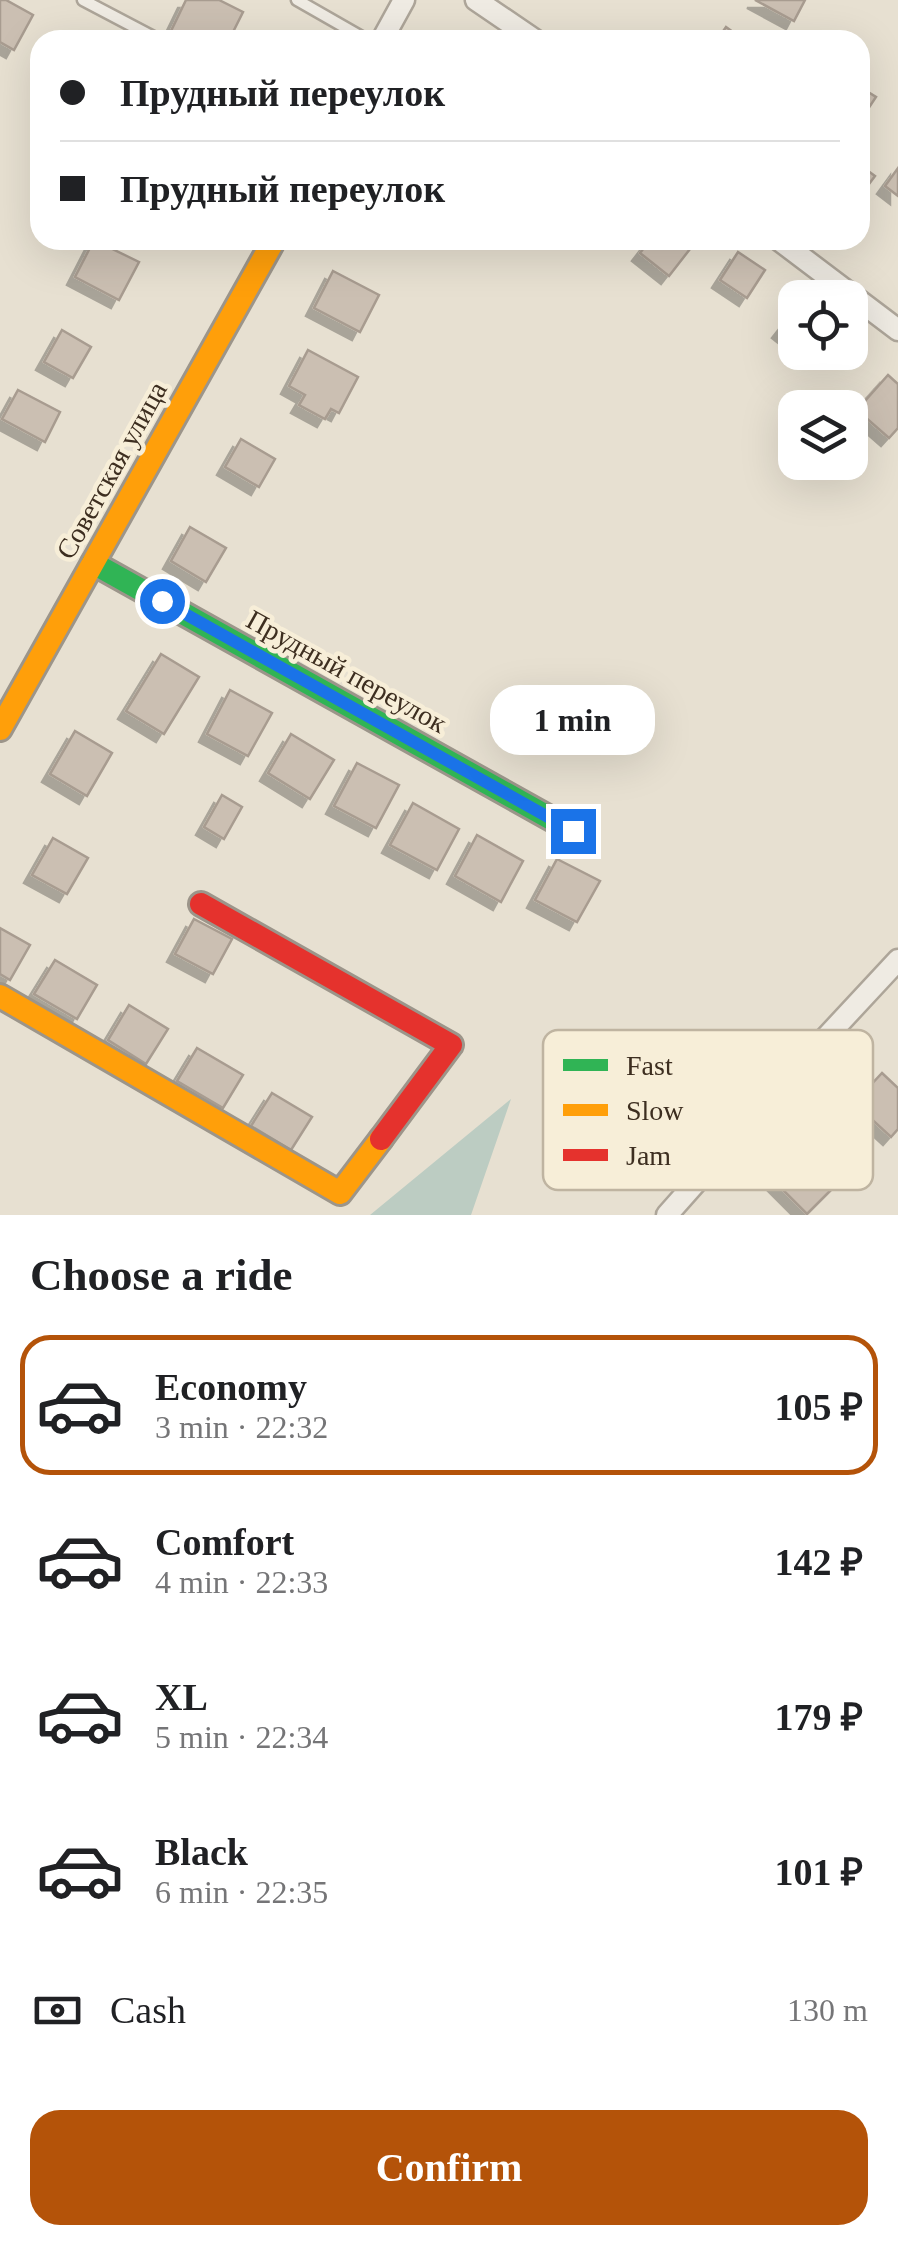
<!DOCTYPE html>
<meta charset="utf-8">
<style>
body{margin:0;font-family:Georgia,serif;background:#f6f6f6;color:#202124;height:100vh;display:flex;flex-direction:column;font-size:38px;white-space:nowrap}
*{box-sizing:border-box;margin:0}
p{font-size:32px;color:#757577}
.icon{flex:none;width:55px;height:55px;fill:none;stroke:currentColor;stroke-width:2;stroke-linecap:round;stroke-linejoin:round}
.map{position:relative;height:1215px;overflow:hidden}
.details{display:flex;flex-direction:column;background:#fff;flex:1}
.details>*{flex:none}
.banner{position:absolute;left:30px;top:30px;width:840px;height:220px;border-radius:30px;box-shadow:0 10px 40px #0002;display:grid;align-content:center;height:220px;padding:0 30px;background:#fff}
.buttons{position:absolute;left:778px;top:280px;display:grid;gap:20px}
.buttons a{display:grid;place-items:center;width:90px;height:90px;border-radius:20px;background:#fff;box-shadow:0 10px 40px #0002;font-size:50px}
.end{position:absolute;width:45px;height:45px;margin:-22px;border:12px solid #1a73e8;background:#fff;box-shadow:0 0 0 5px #fff}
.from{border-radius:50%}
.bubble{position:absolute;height:70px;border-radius:30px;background:#fff;box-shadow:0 10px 40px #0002;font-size:32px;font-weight:700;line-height:70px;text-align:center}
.banner b{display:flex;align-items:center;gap:35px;height:95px;font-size:38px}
.banner b+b{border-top:2px solid #e0e0e0}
.banner i{width:25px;height:25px;background:#202124}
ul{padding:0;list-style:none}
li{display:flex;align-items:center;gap:30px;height:140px;margin:0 20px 15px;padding:0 10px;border:5px solid transparent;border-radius:30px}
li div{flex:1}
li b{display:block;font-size:38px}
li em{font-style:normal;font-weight:700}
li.current{border-color:#b45309}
li>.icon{width:90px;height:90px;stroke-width:1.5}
h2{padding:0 30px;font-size:45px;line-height:120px}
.pay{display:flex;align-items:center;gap:25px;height:110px;padding:0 30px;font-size:38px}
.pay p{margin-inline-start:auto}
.cta{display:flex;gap:20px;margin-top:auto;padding:20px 30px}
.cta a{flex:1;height:115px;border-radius:30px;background:#b45309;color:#fff;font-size:40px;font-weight:700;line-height:115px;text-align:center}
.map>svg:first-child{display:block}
</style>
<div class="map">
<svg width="898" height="1215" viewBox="0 0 898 1215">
<defs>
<filter id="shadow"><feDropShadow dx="-8" dy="8" stdDeviation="0" flood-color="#0004"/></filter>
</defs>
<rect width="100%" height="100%" fill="#e7e0d1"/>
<path fill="#bcccc2" d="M511 1099 471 1215H369H370Z"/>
<g fill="#cbbfb2" stroke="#a89c90" stroke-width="2.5" filter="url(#shadow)">
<path d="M0 0H6L33 15 14 50 0 42Z"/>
<path d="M186 0H219L243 12 229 40H189L171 31Z"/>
<path d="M755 0H805L794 21Z"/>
<path d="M726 27 744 40H717Z"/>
<path d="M860 87 876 97 860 121Z"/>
<path d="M860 165 875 176 860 196Z"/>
<path d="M898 168V196L885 186Z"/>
<path d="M94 240 139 262 119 300 75 277Z"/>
<path d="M650 240H697L669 276 640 253Z"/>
<path d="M738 252 765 270 747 298 720 280Z"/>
<path d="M333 271 379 295 360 332 314 308Z"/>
<path d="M795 311V342L780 330Z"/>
<path d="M62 330 91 347 73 378 44 362Z"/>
<path d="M308 350 358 377 339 413 331 409 325 419 299 405 305 395 289 386Z"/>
<path d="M888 375 898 384V428L889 438 857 410Z"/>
<path d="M18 390 60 412 45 442 2 419Z"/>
<path d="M241 439 275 459 259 487 225 467Z"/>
<path d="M190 527 226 548 206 582 171 561Z"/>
<path d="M161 654 199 677 164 734 126 711Z"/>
<path d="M230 690 272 713 248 756 207 734Z"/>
<path d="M75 731 112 753 87 796 50 774Z"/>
<path d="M291 734 334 760 310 799 268 773Z"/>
<path d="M357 763 399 785 376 828 334 806Z"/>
<path d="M222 795 242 807 224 839 204 827Z"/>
<path d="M413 803 459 829 437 870 390 845Z"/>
<path d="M477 835 523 861 501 902 455 876Z"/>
<path d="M53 838 88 858 67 894 32 875Z"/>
<path d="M557 859 600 881 577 922 535 900Z"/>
<path d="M194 919 232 939 213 974 175 954Z"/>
<path d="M0 928 30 945 10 980 0 974Z"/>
<path d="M55 960 97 985 77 1019 34 994Z"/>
<path d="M129 1005 168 1029 146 1064 108 1040Z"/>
<path d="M197 1048 243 1075 223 1108 177 1081Z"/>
<path d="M882 1073 898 1088V1129L891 1137 854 1103Z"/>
<path d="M272 1093 312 1117 291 1150 251 1126Z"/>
<path d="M806 1146 841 1180 807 1214 773 1180Z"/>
</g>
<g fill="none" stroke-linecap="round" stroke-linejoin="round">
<defs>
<g id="lane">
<path d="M83 0 159 40"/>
<path d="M297 0 367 40"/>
</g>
<g id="street">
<path d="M476 0 535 40"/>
<path d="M382 40 404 0"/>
<path d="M779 240 898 330"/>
<path d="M667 1215 792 1074 898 960"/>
</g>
<path id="fast" d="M93 563 573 831"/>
<g id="slow">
<path d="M0 729 274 240"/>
<path d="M0 996 340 1193 381 1139"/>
</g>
<path id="jam" d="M201 904 451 1045 381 1139"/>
</defs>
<use href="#lane" stroke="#ada599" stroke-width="15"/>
<use href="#street" stroke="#ada599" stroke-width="25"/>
<use href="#fast" stroke="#9c958a" stroke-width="28"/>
<use href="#slow" stroke="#9c958a" stroke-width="28"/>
<use href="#jam" stroke="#9c958a" stroke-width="28"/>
<use href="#lane" stroke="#efebe3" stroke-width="10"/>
<use href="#street" stroke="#efebe3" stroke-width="20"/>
<use href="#fast" stroke="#30b455" stroke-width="22"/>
<use href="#slow" stroke="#ff9f0a" stroke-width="22"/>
<use href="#jam" stroke="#e5322d" stroke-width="22"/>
</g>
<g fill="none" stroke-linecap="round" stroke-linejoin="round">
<path stroke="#1a73e8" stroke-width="12" d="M162 601 573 831"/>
</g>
<g text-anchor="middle" stroke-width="9" stroke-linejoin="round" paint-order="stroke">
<g font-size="28" fill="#3d2e20" stroke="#f7eed8">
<text transform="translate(111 470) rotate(-61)" y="10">Советская улица</text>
<text transform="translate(347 671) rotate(29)" y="10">Прудный переулок</text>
</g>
</g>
<rect x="543" y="1030" width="330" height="160" rx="15" fill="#f7eed8" stroke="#bfb4a1" stroke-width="2.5"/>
<rect x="563" y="1059" width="45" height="12" fill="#30b455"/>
<rect x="563" y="1104" width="45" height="12" fill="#ff9f0a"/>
<rect x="563" y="1149" width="45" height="12" fill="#e5322d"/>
<g font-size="28" fill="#3d2e20">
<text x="626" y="1075">Fast</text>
<text x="626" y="1120">Slow</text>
<text x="626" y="1165">Jam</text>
</g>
</svg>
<div class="buttons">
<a><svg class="icon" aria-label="locate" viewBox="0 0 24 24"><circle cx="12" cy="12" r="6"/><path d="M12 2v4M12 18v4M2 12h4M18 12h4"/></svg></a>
<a><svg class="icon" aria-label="layers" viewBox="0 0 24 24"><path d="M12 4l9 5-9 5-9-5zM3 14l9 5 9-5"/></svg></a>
</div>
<i class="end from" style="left:162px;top:601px"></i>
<i class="end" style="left:573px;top:831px"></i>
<div class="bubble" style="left:490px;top:685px;width:165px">1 min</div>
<div class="banner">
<b><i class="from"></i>Прудный переулок</b>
<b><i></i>Прудный переулок</b>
</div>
</div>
<section class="details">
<h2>Choose a ride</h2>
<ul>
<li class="current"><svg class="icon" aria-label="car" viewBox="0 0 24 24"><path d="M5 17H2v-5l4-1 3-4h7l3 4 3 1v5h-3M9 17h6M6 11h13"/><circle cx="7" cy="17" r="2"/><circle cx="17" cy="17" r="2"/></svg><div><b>Economy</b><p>3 min · 22:32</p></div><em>105 ₽</em></li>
<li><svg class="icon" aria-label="car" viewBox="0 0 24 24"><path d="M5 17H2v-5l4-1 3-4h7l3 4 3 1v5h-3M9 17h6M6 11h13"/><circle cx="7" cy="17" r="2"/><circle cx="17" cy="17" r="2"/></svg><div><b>Comfort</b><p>4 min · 22:33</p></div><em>142 ₽</em></li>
<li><svg class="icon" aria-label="car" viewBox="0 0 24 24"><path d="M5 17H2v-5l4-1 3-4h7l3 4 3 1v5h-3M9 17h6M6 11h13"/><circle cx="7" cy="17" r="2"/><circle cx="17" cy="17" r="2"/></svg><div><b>XL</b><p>5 min · 22:34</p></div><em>179 ₽</em></li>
<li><svg class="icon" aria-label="car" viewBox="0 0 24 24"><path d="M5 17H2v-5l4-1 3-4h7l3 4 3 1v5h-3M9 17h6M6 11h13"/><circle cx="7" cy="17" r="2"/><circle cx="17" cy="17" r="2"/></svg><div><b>Black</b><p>6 min · 22:35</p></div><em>101 ₽</em></li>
</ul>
<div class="pay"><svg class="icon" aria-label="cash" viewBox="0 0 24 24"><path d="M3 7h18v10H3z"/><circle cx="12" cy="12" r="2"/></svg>Cash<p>130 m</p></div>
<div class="cta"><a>Confirm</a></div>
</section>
